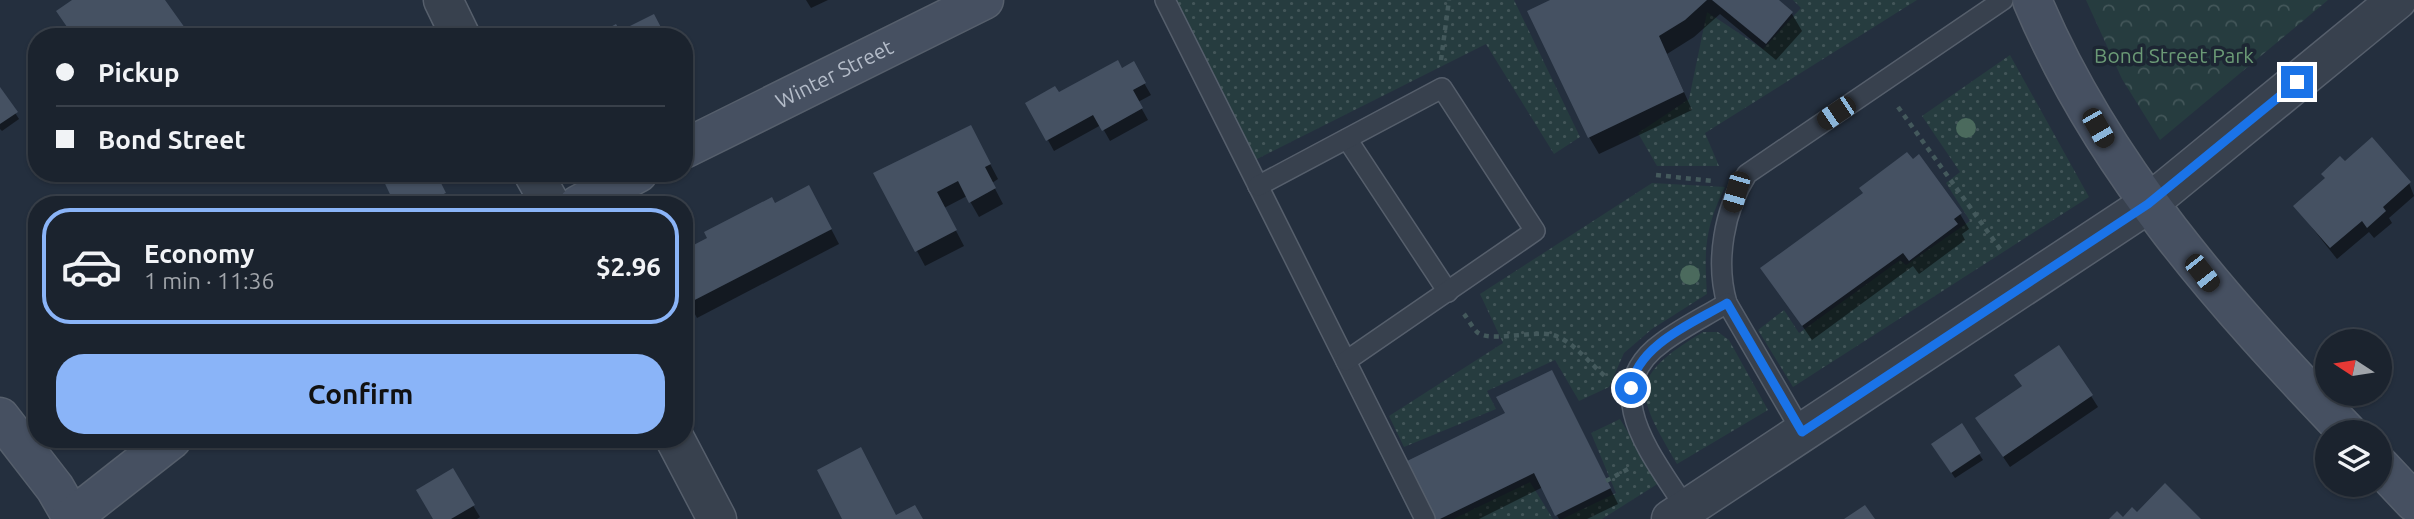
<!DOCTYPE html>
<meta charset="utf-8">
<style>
body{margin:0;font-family:Ubuntu,sans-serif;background:#282f3a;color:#f1f3f6;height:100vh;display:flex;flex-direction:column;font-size:26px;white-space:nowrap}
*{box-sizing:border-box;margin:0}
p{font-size:23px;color:#a0a4aa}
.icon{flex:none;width:38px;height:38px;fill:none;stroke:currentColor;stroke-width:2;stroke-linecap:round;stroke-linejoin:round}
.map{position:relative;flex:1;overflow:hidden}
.details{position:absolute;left:28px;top:196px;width:665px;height:252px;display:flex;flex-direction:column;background:#1b232e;border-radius:28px;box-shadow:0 2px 5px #0004,0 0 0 2px #39404a}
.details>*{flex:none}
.banner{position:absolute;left:28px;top:28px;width:665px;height:154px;border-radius:28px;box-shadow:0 2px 5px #0004,0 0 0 2px #39404a;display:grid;align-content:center;height:154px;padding:0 28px;background:#1b232e}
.needle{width:46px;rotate:282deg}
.tools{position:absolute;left:2315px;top:329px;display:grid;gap:14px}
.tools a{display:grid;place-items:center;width:77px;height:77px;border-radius:50%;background:#1b232e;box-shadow:0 2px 5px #0004,0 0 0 2px #39404a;font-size:35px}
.end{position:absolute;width:32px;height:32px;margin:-16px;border:9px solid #1a73e8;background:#fff;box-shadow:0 0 0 4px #fff}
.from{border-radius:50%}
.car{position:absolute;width:21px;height:42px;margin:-21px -10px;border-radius:9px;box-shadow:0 0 5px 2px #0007;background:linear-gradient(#222 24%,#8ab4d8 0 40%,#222 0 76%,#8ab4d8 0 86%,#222 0)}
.banner b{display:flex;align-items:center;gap:24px;height:66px;font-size:26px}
.banner b+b{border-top:2px solid #39404a}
.banner i{width:18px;height:18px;background:#f1f3f6}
ul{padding:12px 0 0;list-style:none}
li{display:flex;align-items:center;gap:21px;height:116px;margin:0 14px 10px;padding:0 14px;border:4px solid transparent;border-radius:28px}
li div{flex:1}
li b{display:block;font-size:26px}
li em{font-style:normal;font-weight:700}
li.on{border-color:#8ab4f8}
li>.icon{width:63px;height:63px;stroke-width:1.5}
.action{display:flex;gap:14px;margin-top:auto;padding:14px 28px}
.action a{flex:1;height:80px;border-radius:28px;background:#8ab4f8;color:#111;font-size:28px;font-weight:700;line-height:80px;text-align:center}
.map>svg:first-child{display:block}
</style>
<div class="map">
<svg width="2414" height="519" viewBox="0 0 2414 519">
<defs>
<pattern id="grass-dots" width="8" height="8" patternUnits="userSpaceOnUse" patternTransform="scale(1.75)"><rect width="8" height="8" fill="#263c3f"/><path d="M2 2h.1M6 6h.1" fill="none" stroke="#435659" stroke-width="1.8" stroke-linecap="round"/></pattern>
<pattern id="park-crowns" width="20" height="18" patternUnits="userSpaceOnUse" patternTransform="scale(1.75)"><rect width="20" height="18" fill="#263c3f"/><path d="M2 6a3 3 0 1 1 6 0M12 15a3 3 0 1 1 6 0" fill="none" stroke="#435659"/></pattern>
</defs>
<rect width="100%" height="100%" fill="#242f3e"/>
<g fill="url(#grass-dots)">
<path d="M1176 0H1514L1580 137 1554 154 1486 44 1253 161Z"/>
<path d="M1793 0H1917L1705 133 1719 166H1657L1638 133 1689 99 1707 12 1763 49 1801 8Z"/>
<path d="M2010 55 2089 197 1793 387 1758 330 1784 310 1799 333 1900 260 1906 265 1970 221 1946 183 1960 172 1922 116Z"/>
<path d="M1652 183 1725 187C1705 228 1704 249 1707 294L1652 329 1624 353 1609 387 1579 401 1555 360 1487 391 1496 409 1404 447 1389 416 1503 343 1480 294Z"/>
<path d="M1703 332H1718L1729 340 1768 410 1677 464C1636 393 1626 378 1703 332Z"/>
<path d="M1620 419 1659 483 1602 519H1562L1616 493 1591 433Z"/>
<path d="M1530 482 1553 519H1453Z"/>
</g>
<path fill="url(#park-crowns)" d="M2086 0H2328L2160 140 2122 79Z"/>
<g fill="#0007">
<path d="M75 0H163L188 37H74Z"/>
<path d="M806 0H828L811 8Z"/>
<path d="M1555 0H1776L1792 14 1802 31 1776 60 1720 14 1694 37 1667 54 1692 110 1599 154 1589 137Z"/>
<path d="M1133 64 1151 95 1138 102 1148 120 1110 141 1101 125 1054 151 1028 104Z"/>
<path d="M684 75 689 85 684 87Z"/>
<path d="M0 90 19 119 2 131 0 129Z"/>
<path d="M979 143 998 179 992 183 1003 204 979 217 967 196 944 208 964 246 925 266 876 174Z"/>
<path d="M2344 163 2409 183 2414 196 2389 218 2392 223 2374 238 2369 232 2337 259 2295 206Z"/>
<path d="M435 173 451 205H397Z"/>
<path d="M817 202 839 244 697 318 684 294Z"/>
<path d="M1960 214 1969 229 1962 234 1965 240 1919 274 1913 266 1812 340 1763 269Z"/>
<path d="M1560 387 1618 504 1587 519H1559L1543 487 1479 519H1432Z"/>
<path d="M2091 396 2098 407 2010 467 1984 429Z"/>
<path d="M1961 426 1983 460 1955 478 1936 450Z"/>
<path d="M491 439H515L496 449Z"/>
<path d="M452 471 480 517 477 519H435Z"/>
</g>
<g fill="#455162">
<path d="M72 0H165L185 28 175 34 176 37H74L56 11Z"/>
<path d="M1550 0H1707L1685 20 1659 36 1684 92 1588 138 1527 11Z"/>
<path d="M1712 0H1779L1793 12 1766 44Z"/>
<path d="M654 14 666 37H592L616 24 620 31Z"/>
<path d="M1118 60 1122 68 1134 61 1146 83 1133 90 1143 108 1102 131 1093 115 1046 141 1025 103 1055 86 1059 92Z"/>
<path d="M0 87 18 112 0 124Z"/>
<path d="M971 125 991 164 985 167 996 188 969 203 958 181 937 192 957 230 915 252 873 173Z"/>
<path d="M2372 137 2411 182 2383 207 2386 211 2367 228 2362 221 2330 248 2293 206 2325 178 2321 174 2340 156 2345 161Z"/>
<path d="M1907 152 1913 159 1919 154 1962 213 1954 219 1958 224 1909 261 1903 253 1802 326 1760 268 1863 193 1859 188Z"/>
<path d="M380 173H436L446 193 422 205H395Z"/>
<path d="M809 185 832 229 687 304 684 298V250L707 238 704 232 772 197 775 203Z"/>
<path d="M37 258V277L28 262Z"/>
<path d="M2059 345 2093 395 2003 457 1975 418 2022 386 2014 375Z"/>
<path d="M1552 370 1611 488 1555 516 1534 473 1440 519H1430L1403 463 1505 413 1496 397Z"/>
<path d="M1962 423 1981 453 1951 473 1931 444Z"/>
<path d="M861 447 896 515 915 505 923 519H842L817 470Z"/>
<path d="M453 468 475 505 451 519H433L416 490Z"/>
<path d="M2165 483 2201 519H2109L2117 511 2123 517 2132 507 2137 512Z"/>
<path d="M1865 505 1875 519H1844Z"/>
</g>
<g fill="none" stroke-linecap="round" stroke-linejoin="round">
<defs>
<g id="lane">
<path d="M1165 0 1425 519"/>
<path d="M1347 139 1448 292"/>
<path d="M1258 186 1442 88 1535 231 1346 361"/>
<path d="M1802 432 1727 303C1715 262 1724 210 1747 174L2003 0"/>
<path d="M1686 509C1655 458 1594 391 1663 342 1683 327 1706 316 1727 303"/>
</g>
<g id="street">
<path d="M443 0 461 37"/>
<path d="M533 173 551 205"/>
<path d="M675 439 717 519"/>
<path d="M1671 519 2148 204 2397 0"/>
</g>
<g id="secondary">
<path d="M2032 0C2103 169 2223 302 2347 432"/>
<path id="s1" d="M684 149 984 0"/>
<path d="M578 205 638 173"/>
<path d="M0 417 55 488 73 519"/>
<path d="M2380 466 2414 502"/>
<path d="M70 519 172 439"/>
</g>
</defs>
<use href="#lane" stroke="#565f6c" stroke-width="22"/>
<use href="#street" stroke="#565f6c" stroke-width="41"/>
<use href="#secondary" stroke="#565f6c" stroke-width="41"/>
<g stroke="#44595c" stroke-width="4.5" stroke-dasharray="5 5" stroke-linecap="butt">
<path d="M1441 60 1449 0"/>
<path d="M1898 107 2003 253"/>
<path d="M1656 175 1712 181"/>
<path d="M1464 314C1468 319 1472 327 1477 332 1489 343 1533 330 1553 335 1573 341 1589 363 1605 376"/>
<path d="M1606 481 1628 469"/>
</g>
<use href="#lane" stroke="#38414e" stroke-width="19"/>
<use href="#street" stroke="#38414e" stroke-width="38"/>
<use href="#secondary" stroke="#465061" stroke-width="38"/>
</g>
<g fill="#4b6a5d">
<circle cx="1966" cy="128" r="10"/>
<circle cx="1690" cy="275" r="10"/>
</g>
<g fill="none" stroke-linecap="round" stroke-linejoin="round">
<path stroke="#1a73e8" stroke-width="9" d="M1631 388C1636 345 1695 322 1727 303L1802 432 2148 204 2297 82"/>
</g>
<g text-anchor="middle" stroke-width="7" stroke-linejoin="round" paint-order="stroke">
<g font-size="21" fill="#6b9a76" stroke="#1d2633">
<text x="2174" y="63">Bond Street Park</text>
</g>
<g font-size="21" fill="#b4bcc9" stroke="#1d2633">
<text dy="7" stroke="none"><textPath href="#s1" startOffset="168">Winter Street</textPath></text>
</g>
</g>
</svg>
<div class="tools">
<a><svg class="needle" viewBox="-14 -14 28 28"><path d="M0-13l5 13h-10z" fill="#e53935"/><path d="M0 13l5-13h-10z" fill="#a0a4aa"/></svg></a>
<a><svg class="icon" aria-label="layers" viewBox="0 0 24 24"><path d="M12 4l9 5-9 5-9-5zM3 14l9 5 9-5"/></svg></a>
</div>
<i class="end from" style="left:1631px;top:388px"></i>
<i class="end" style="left:2297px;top:82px"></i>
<i class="car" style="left:1836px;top:113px;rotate:236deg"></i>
<i class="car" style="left:2098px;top:128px;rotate:150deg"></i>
<i class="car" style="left:1736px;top:192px;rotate:196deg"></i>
<i class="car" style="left:2202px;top:273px;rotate:142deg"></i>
<div class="banner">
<b><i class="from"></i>Pickup</b>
<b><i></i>Bond Street</b>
</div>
<section class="details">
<ul>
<li class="on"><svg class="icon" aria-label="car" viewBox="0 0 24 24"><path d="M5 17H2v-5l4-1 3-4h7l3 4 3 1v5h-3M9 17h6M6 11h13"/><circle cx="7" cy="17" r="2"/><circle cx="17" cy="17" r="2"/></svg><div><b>Economy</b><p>1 min · 11:36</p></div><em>$2.96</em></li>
</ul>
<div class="action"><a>Confirm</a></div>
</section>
</div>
